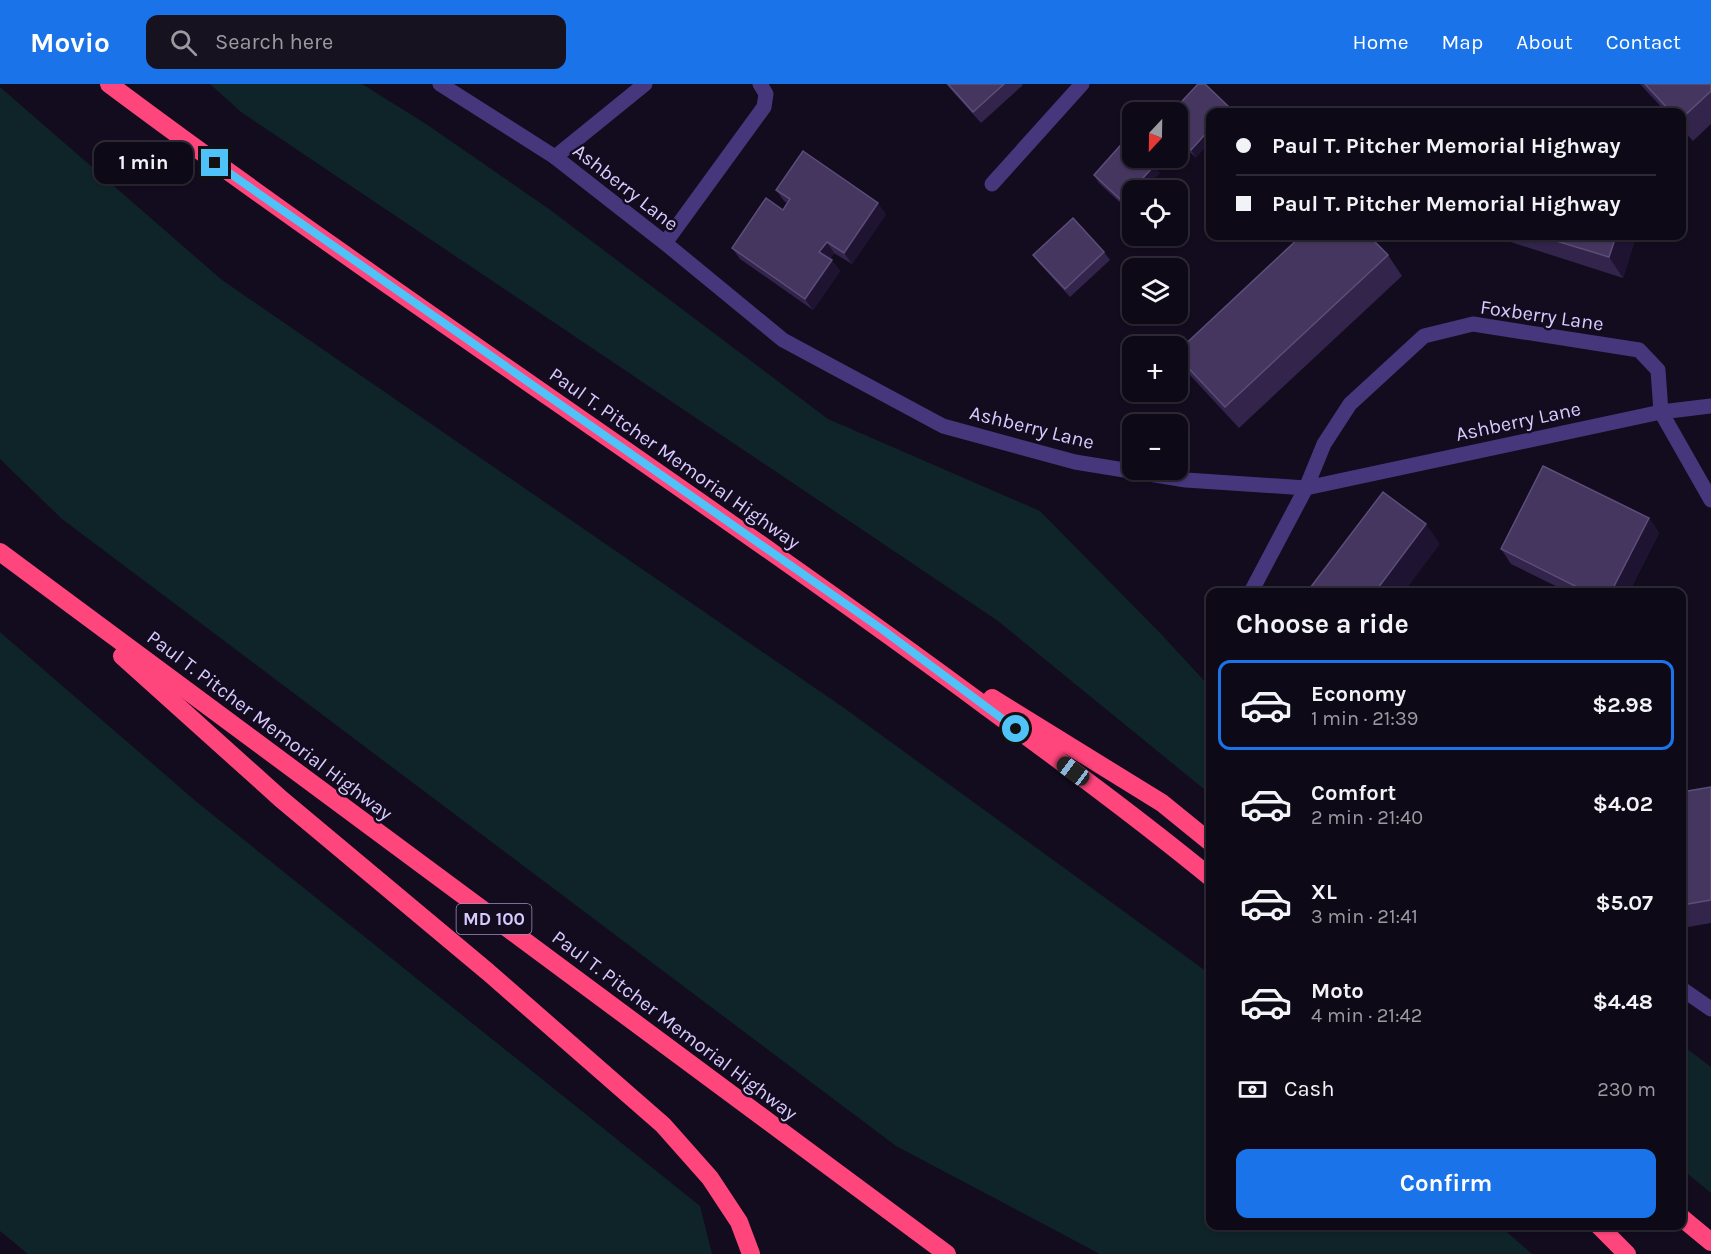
<!DOCTYPE html>
<meta charset="utf-8">
<style>
body{margin:0;font-family:Karla,sans-serif;background:#17121f;color:#f1f3f6;height:100vh;display:flex;flex-direction:column;font-size:22px;white-space:nowrap}
*{box-sizing:border-box;margin:0}
p{font-size:20px;color:#9b9aa1}
.icon{flex:none;width:33px;height:33px;fill:none;stroke:currentColor;stroke-width:2;stroke-linecap:round;stroke-linejoin:round}
.map{position:relative;flex:1;overflow:hidden}
.drawer{position:absolute;left:1206px;top:504px;width:480px;height:642px;display:flex;flex-direction:column;background:#0e0916;border-radius:12px;box-shadow:0 2px 4px #0004,0 0 0 2px #2e2a35}
.drawer>*{flex:none}
.banner{position:absolute;left:1206px;top:24px;width:480px;height:132px;border-radius:12px;box-shadow:0 2px 4px #0004,0 0 0 2px #2e2a35;display:grid;align-content:center;height:132px;padding:0 30px;background:#0e0916}
.needle{width:39px;rotate:202deg}
.buttons{position:absolute;left:1122px;top:18px;display:grid;gap:12px}
.buttons a{display:grid;place-items:center;width:66px;height:66px;border-radius:12px;background:#0e0916;box-shadow:0 2px 4px #0004,0 0 0 2px #2e2a35;font-size:30px}
.end{position:absolute;width:27px;height:27px;margin:-14px;border:8px solid #4fc3f7;background:#111;box-shadow:0 0 0 3px #111}
.from{border-radius:50%}
.bubble{position:absolute;height:42px;border-radius:12px;background:#0e0916;box-shadow:0 2px 4px #0004,0 0 0 2px #2e2a35;font-size:20px;font-weight:700;line-height:42px;text-align:center}
.car{position:absolute;width:18px;height:36px;margin:-18px -9px;border-radius:8px;box-shadow:0 0 4px 2px #0007;background:linear-gradient(#222 24%,#8ab4d8 0 40%,#222 0 76%,#8ab4d8 0 86%,#222 0)}
.banner b{display:flex;align-items:center;gap:21px;height:57px;font-size:22px}
.banner b+b{border-top:2px solid #2e2a35}
.banner i{width:15px;height:15px;background:#f1f3f6}
ul{padding:0;list-style:none}
li{display:flex;align-items:center;gap:18px;height:90px;margin:0 12px 9px;padding:0 18px;border:3px solid transparent;border-radius:12px}
li div{flex:1}
li b{display:block;font-size:22px}
li em{font-style:normal;font-weight:700}
li.current{border-color:#1a73e8}
li>.icon{width:54px;height:54px;stroke-width:1.5}
h2{padding:0 30px;font-size:27px;line-height:72px}
.pay{display:flex;align-items:center;gap:15px;height:66px;padding:0 30px;font-size:22px}
.pay p{margin-inline-start:auto}
.button{display:flex;gap:12px;margin-top:auto;padding:12px 30px}
.button a{flex:1;height:69px;border-radius:12px;background:#1a73e8;color:#fff;font-size:24px;font-weight:700;line-height:69px;text-align:center}
header{display:flex;align-items:center;gap:36px;box-sizing:border-box;height:84px;padding:0 30px;background:#1a73e8;color:#fff}
header strong{font-size:28px}
nav{display:flex;gap:33px;margin-inline-start:auto;font-size:21px}
.search{width:420px;height:54px;background:#17121f;display:flex;align-items:center;gap:15px;box-sizing:border-box;padding:0 21px;border-radius:12px;color:#9b9aa1;font-size:22px}
.map>svg:first-child{display:block}
</style>
<header>
<strong>Movio</strong>
<div class="search"><svg class="icon" aria-label="search" viewBox="0 0 24 24"><circle cx="10" cy="10" r="6"/><path d="M15 15l6 6"/></svg>Search here</div>
<nav><a>Home</a><a>Map</a><a>About</a><a>Contact</a></nav>
</header>
<div class="map">
<svg width="1711" height="1170" viewBox="0 0 1711 1170">
<rect width="100%" height="100%" fill="#120c1e"/>
<g fill="#0f2428">
<path d="M210 0H362L426 40 549 125 828 335 1040 427 1162 551 1210 603V710L998 537 241 28Z"/>
<path d="M0 3 222 196 844 624 1210 890V1142H1500L1532 1170H1100L896 1062 62 435 0 375Z"/>
<path d="M0 548 198 719 700 1122 712 1170H28L0 1147Z"/>
<path d="M1682 961 1711 983V1109L1682 1085Z"/>
</g>
<g fill="none" stroke-linecap="round" stroke-linejoin="round">
<g stroke="#46377d" stroke-width="15">
<path d="M440 0 555 73 665 159 783 256 943 342 1075 378 1186 396 1306 404 1661 328 1711 322"/>
<path d="M555 73 645 0"/>
<path d="M992 100 1082 0"/>
<path d="M665 159 764 23 766 10 760 0"/>
<path d="M1251 508 1306 404 1324 360 1350 320 1424 252 1473 240 1639 266 1658 286 1661 328 1711 416"/>
<path d="M1682 905 1711 925"/>
</g>
<g stroke="#fe457c" stroke-width="18">
<path d="M109 0C397 215 699 410 988 624 1063 679 1138 734 1210 793"/>
<path d="M0 468 947 1170"/>
<path d="M122 572 281 715 488 888 663 1041 710 1094 739 1138 751 1170"/>
<path d="M992 614 1162 719 1210 758"/>
<path d="M1682 1134 1711 1158"/>
<path d="M1599 1142 1627 1170"/>
</g>
</g>
<g fill="#33244c">
<path d="M946 0H1022L1023 1 981 39Z"/>
<path d="M1640 0H1711V40L1693 57 1682 45V28H1666Z"/>
<path d="M1178 28 1196 74 1178 57Z"/>
<path d="M1160 89 1132 106V119L1127 125 1099 99 1094 91Z"/>
<path d="M776 106 886 130 852 180 834 169 830 175 840 187 813 226 740 175 732 164 783 126 787 119 784 117Z"/>
<path d="M1492 152H1636L1623 194Z"/>
<path d="M1104 168 1110 176 1070 213 1039 179 1033 171Z"/>
<path d="M1388 171 1402 192 1239 344 1189 290 1178 274V267Z"/>
<path d="M1649 434 1659 449 1629 508H1568L1511 480 1501 465Z"/>
<path d="M1711 703V839L1682 844V708Z"/>
</g>
<g fill="#1f1332">
<path d="M1230 24 1234 28H1226Z"/>
<path d="M1210 45V58L1196 74 1191 66Z"/>
<path d="M1154 82 1160 89 1144 106H1132V119L1127 125 1122 117Z"/>
<path d="M878 119 886 130 852 180 844 169Z"/>
<path d="M1616 152H1636L1623 194 1609 173Z"/>
<path d="M827 158 834 169 827 179 819 168Z"/>
<path d="M832 176 840 187 813 226 805 215Z"/>
<path d="M1649 434 1659 449 1629 508H1611Z"/>
<path d="M1426 440 1440 460 1404 508H1375Z"/>
</g>
<g fill="#453660" stroke="#5c4d79" stroke-width="1.5">
<path d="M948 0H1004L973 28Z"/>
<path d="M1198 0H1205L1230 24 1226 28H1210V45L1191 66 1178 54V28H1172Z"/>
<path d="M1645 0H1711V7L1682 34V28H1671Z"/>
<path d="M1126 55 1132 61V74H1146L1154 82 1122 117 1094 91Z"/>
<path d="M803 67 878 119 844 169 827 158 819 168 832 176 805 215 732 164 766 114 783 126 790 115 776 106Z"/>
<path d="M1073 134 1104 168 1065 205 1033 171Z"/>
<path d="M1301 152H1369L1388 171 1225 323 1178 273V267Z"/>
<path d="M1540 152H1616L1609 173Z"/>
<path d="M1543 382 1649 434 1611 508H1587L1501 465Z"/>
<path d="M1383 408 1426 440 1375 508H1307Z"/>
<path d="M1711 703V816L1682 821V708Z"/>
</g>
<g fill="none" stroke-linecap="round" stroke-linejoin="round">
<path stroke="#4fc3f7" stroke-width="8" d="M215 79 883 546 1016 645"/>
</g>
<g text-anchor="middle" stroke-width="5" stroke-linejoin="round" paint-order="stroke">
<rect fill="#120c1e" stroke="#9d90bc" stroke-width="1.5" x="456.5" y="820" width="75" height="30" rx="4.5"/>
<g font-size="18" font-weight="bold" fill="#d9c9ff">
<text x="494" y="841">MD 100</text>
</g>
<g font-size="20" fill="#d9c9ff" stroke="#120c1e">
<text transform="translate(626 103) rotate(38)" y="7">Ashberry Lane</text>
<text transform="translate(1542 231) rotate(8)" y="7">Foxberry Lane</text>
<text transform="translate(1518 337) rotate(-12)" y="7">Ashberry Lane</text>
<text transform="translate(1032 343) rotate(14)" y="7">Ashberry Lane</text>
<text transform="translate(675 374) rotate(35)" y="7">Paul T. Pitcher Memorial Highway</text>
<text transform="translate(270 641) rotate(37)" y="7">Paul T. Pitcher Memorial Highway</text>
<text transform="translate(675 941) rotate(37)" y="7">Paul T. Pitcher Memorial Highway</text>
</g>
</g>
</svg>
<div class="buttons">
<a><svg class="needle" viewBox="-14 -14 28 28"><path d="M0-13l5 13h-10z" fill="#e53935"/><path d="M0 13l5-13h-10z" fill="#9b9aa1"/></svg></a>
<a><svg class="icon" aria-label="locate" viewBox="0 0 24 24"><circle cx="12" cy="12" r="6"/><path d="M12 2v4M12 18v4M2 12h4M18 12h4"/></svg></a>
<a><svg class="icon" aria-label="layers" viewBox="0 0 24 24"><path d="M12 4l9 5-9 5-9-5zM3 14l9 5 9-5"/></svg></a>
<a>+</a>
<a>−</a>
</div>
<i class="end from" style="left:1016px;top:645px"></i>
<i class="end" style="left:215px;top:79px"></i>
<div class="bubble" style="left:94px;top:58px;width:99px">1 min</div>
<i class="car" style="left:1073px;top:687px;rotate:307deg"></i>
<div class="banner">
<b><i class="from"></i>Paul T. Pitcher Memorial Highway</b>
<b><i></i>Paul T. Pitcher Memorial Highway</b>
</div>
<section class="drawer">
<h2>Choose a ride</h2>
<ul>
<li class="current"><svg class="icon" aria-label="car" viewBox="0 0 24 24"><path d="M5 17H2v-5l4-1 3-4h7l3 4 3 1v5h-3M9 17h6M6 11h13"/><circle cx="7" cy="17" r="2"/><circle cx="17" cy="17" r="2"/></svg><div><b>Economy</b><p>1 min · 21:39</p></div><em>$2.98</em></li>
<li><svg class="icon" aria-label="car" viewBox="0 0 24 24"><path d="M5 17H2v-5l4-1 3-4h7l3 4 3 1v5h-3M9 17h6M6 11h13"/><circle cx="7" cy="17" r="2"/><circle cx="17" cy="17" r="2"/></svg><div><b>Comfort</b><p>2 min · 21:40</p></div><em>$4.02</em></li>
<li><svg class="icon" aria-label="car" viewBox="0 0 24 24"><path d="M5 17H2v-5l4-1 3-4h7l3 4 3 1v5h-3M9 17h6M6 11h13"/><circle cx="7" cy="17" r="2"/><circle cx="17" cy="17" r="2"/></svg><div><b>XL</b><p>3 min · 21:41</p></div><em>$5.07</em></li>
<li><svg class="icon" aria-label="car" viewBox="0 0 24 24"><path d="M5 17H2v-5l4-1 3-4h7l3 4 3 1v5h-3M9 17h6M6 11h13"/><circle cx="7" cy="17" r="2"/><circle cx="17" cy="17" r="2"/></svg><div><b>Moto</b><p>4 min · 21:42</p></div><em>$4.48</em></li>
</ul>
<div class="pay"><svg class="icon" aria-label="cash" viewBox="0 0 24 24"><path d="M3 7h18v10H3z"/><circle cx="12" cy="12" r="2"/></svg>Cash<p>230 m</p></div>
<div class="button"><a>Confirm</a></div>
</section>
</div>
